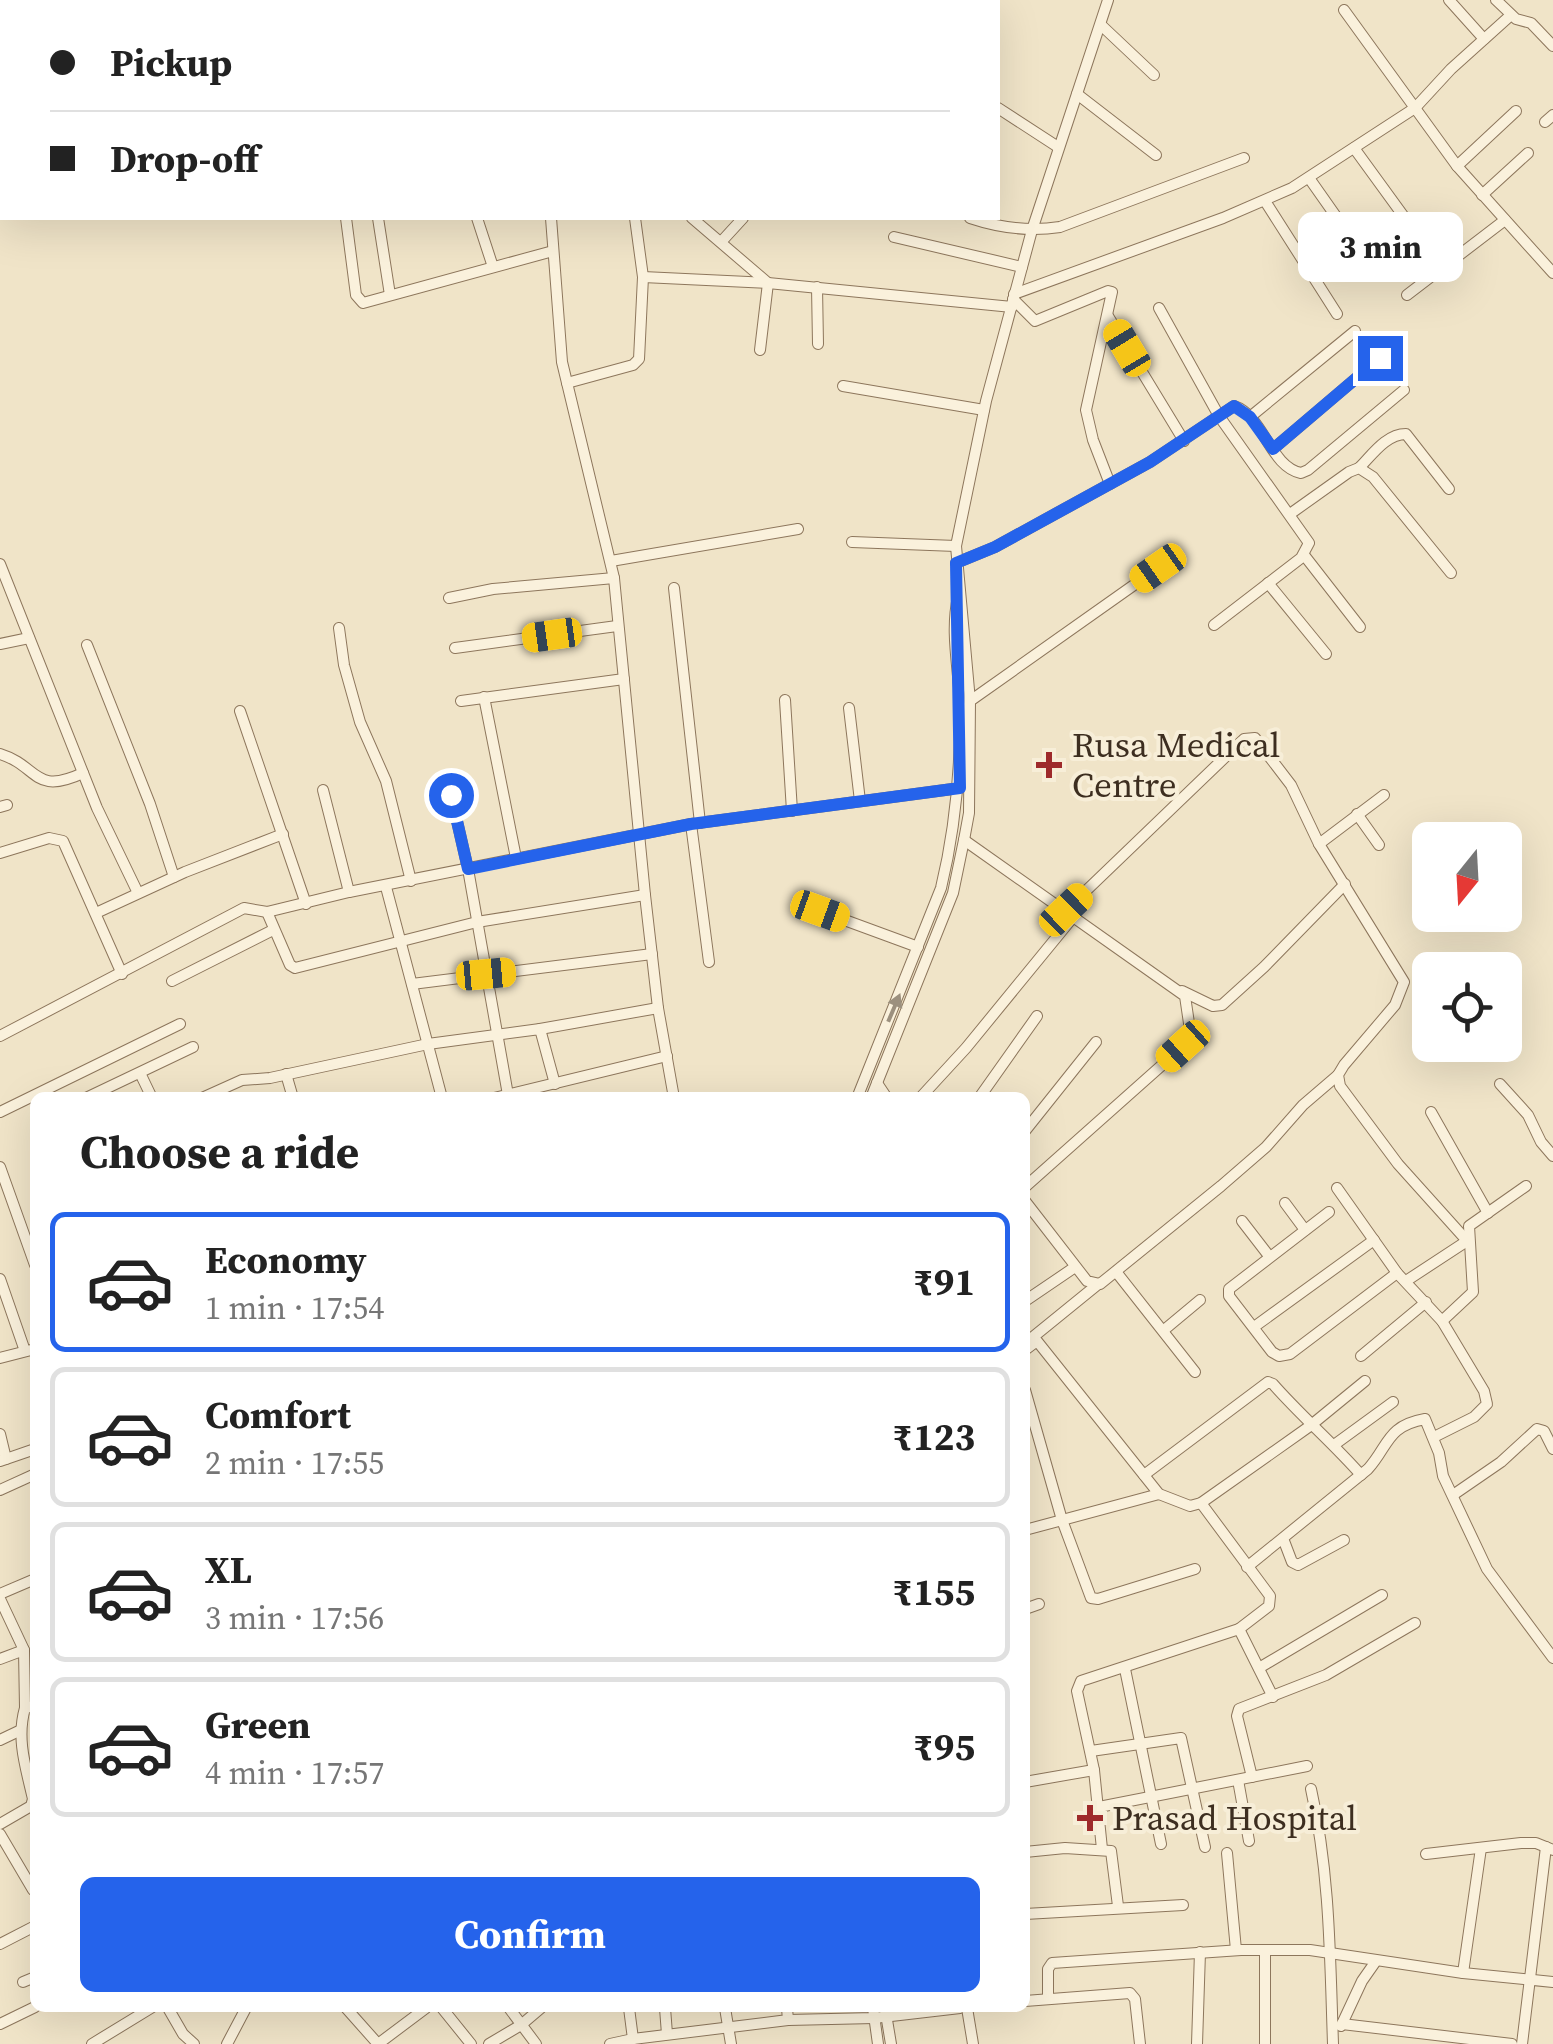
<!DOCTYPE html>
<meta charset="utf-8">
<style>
body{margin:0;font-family:"Source Serif 4",serif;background:#f6f6f6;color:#222;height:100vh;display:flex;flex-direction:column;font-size:38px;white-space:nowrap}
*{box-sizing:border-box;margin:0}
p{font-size:32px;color:#767676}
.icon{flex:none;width:55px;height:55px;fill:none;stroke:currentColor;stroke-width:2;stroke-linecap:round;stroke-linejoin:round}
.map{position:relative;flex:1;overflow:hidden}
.panel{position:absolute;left:30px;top:1092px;width:1000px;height:920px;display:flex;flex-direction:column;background:#fff;border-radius:15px;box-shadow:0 10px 40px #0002}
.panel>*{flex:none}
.top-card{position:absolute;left:0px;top:0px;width:1000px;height:220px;box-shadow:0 10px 40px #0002;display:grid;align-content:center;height:220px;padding:0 50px;background:#fff}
.needle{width:65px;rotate:198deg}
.controls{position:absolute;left:1412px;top:822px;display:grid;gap:20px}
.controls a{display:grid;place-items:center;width:110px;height:110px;border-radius:15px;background:#fff;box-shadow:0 10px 40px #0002;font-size:50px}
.end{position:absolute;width:45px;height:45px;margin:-22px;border:12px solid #2563eb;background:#fff;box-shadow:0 0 0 5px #fff}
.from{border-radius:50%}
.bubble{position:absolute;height:70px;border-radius:15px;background:#fff;box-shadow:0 10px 40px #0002;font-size:32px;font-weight:700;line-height:70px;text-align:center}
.car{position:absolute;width:30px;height:60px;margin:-30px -15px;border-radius:12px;box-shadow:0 0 8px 2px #0007;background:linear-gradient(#f5c518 24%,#345 0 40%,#f5c518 0 76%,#345 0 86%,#f5c518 0)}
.top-card b{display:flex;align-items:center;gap:35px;height:95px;font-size:38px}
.top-card b+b{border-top:2px solid #e0e0e0}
.top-card i{width:25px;height:25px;background:#222}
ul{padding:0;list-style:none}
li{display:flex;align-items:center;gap:30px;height:140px;margin:0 20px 15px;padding:0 30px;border:5px solid #e0e0e0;border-radius:15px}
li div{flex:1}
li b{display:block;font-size:38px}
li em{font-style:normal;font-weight:700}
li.on{border-color:#2563eb}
li>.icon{width:90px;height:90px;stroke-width:1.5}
h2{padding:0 50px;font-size:45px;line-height:120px}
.cta{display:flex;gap:20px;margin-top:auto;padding:20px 50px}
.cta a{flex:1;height:115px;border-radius:15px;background:#2563eb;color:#fff;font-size:40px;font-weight:700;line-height:115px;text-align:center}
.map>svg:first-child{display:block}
</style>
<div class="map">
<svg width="1553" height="2044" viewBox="0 0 1553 2044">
<rect width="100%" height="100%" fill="#f0e4c8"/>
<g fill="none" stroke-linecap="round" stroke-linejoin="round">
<defs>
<g id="minor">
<path d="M88 0 89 2"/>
<path d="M440 0 441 2"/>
<path d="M517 0V2"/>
<path d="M555 0 556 2"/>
<path d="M697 0 700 2"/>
<path d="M866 0 867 2"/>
<path d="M1449 0 1484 39"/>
<path d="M1496 0 1516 19 1531 23 1553 46"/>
<path d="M483 2 494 0"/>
<path d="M565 2 570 0"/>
<path d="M802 2 804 0"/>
<path d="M878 2 882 0"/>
<path d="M1344 10 1457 166 1553 273"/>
<path d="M1101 25 1154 75"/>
<path d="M0 67H2"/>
<path d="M1077 94 1156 155"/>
<path d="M998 108 1058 147"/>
<path d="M1545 122 1553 115"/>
<path d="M1354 148 1442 269"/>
<path d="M1457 166 1516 111"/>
<path d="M1309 178 1373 269"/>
<path d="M1482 195 1528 153"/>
<path d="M1265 201 1337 314"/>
<path d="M346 218 356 295 363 303 553 251"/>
<path d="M378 218 390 295"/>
<path d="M477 218 493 267"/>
<path d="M551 218 562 362 614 578 645 895 658 1008 674 1098"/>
<path d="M692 218 768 283 760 350"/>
<path d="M970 218C1000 228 1028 232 1060 227L1244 158"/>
<path d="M894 237 1022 267"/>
<path d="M721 242 743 218"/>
<path d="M643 277 768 283 1012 307"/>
<path d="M817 287 818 344"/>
<path d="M1014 294 1223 218 1292 188 1415 108 1451 69 1511 15"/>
<path d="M1407 295 1505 220"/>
<path d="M1013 299 1035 321 1108 291 1112 292 1086 410 1093 440 1110 484"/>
<path d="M1159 308 1219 416 1309 543 1301 558 1214 625"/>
<path d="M1108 316 1184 441"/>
<path d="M567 383 633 365 639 359 643 277 635 218"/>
<path d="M843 386 984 410"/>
<path d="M1250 417 1355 331"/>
<path d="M1273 449 1380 358"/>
<path d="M1359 468C1372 455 1386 434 1406 434L1449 489"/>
<path d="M1290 514 1349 472 1359 468 1373 477 1451 573"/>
<path d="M852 542 956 546"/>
<path d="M1304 555 1360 627"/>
<path d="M611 561 798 529"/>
<path d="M956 563 995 547 1150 462 1234 406C1264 416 1270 467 1301 473L1308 470 1404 390"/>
<path d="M0 564 97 808 138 893"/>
<path d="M1268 583 1326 654"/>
<path d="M674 588 700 823"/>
<path d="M449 598 493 589 614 578"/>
<path d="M339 628 344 665 360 722 386 781 411 881"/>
<path d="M0 644 29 638"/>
<path d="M87 645 150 804 174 877"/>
<path d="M455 648 617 626"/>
<path d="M484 697 516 858"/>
<path d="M785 700 792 811"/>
<path d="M461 701 624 679"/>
<path d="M970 701 1158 568"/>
<path d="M849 708 860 801"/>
<path d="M240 711 306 904"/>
<path d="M0 754C39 766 33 796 83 773"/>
<path d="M323 790 349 892"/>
<path d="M451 795 468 869 508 1095"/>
<path d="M0 807 7 805"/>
<path d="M1357 814 1379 845"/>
<path d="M691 824 709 962"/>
<path d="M964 840 1185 996 1190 1030 1188 1042 1025 1187"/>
<path d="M1319 844 1384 795"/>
<path d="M0 853 49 838 63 841 122 974"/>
<path d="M386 887 442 1098"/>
<path d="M1066 910 1244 739 1255 738 1291 785 1319 844 1404 982 1395 1005 1344 1065 1338 1075 1340 1086 1398 1164 1469 1243"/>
<path d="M820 911 918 947"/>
<path d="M267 912 290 965 295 968 477 922 645 895"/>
<path d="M96 913 185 872 283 834"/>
<path d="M172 981 273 930"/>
<path d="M412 984 652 954"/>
<path d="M1182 991 1213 1006 1222 1005 1264 967 1345 884"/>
<path d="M540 1029 658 1008"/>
<path d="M0 1036 244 908 267 912 349 892 691 824 960 788"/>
<path d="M140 1073 152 1098"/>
<path d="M286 1074 293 1098"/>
<path d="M877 1083 887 1098"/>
<path d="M1500 1084 1528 1115 1541 1142 1553 1156"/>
<path d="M86 1098 193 1047"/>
<path d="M202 1098 242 1080 270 1078 428 1044 540 1029 555 1084"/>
<path d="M494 1098 667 1056"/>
<path d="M857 1098 941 888C956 826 961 768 960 704 959 669 950 632 958 597"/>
<path d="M871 1098 953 893 964 840 969 813 970 701 956 546 986 401 1032 230 1108 0"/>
<path d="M920 1098 966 1048 1074 916"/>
<path d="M979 1098 1037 1016"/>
<path d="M0 1112 180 1024"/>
<path d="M1431 1112 1488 1213"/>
<path d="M1025 1131 1096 1042"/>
<path d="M0 1167 35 1265"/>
<path d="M1337 1188 1397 1273 1442 1321 1473 1292 1469 1226 1526 1186"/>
<path d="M1025 1201 1087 1281 1100 1284 1221 1186 1266 1147 1303 1105 1338 1075"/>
<path d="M1285 1203 1305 1230"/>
<path d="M1329 1212 1229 1289V1296L1272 1352 1279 1356 1290 1354 1397 1273"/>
<path d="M1242 1221 1269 1256"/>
<path d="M1117 1273 1195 1372"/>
<path d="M0 1279 25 1351"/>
<path d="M1406 1281 1467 1241"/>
<path d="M1025 1301 1075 1267"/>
<path d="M1254 1327 1374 1240"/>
<path d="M1164 1330 1200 1300"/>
<path d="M1033 1337 1097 1285"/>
<path d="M1025 1350 1037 1341 1159 1494 1190 1506 1201 1503 1310 1426 1365 1381"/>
<path d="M1361 1356 1426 1302"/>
<path d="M0 1358 35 1349"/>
<path d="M1025 1390 1062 1520 1091 1598 1098 1599 1195 1569"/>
<path d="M0 1434 6 1459"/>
<path d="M1434 1437 1474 1417 1487 1404 1484 1391 1442 1321"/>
<path d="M1334 1445 1393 1402"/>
<path d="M0 1461 35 1449"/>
<path d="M1144 1475 1268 1382 1273 1384C1301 1416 1333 1443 1361 1475"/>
<path d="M0 1490 33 1475"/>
<path d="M1453 1495 1501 1462 1537 1429 1544 1431 1553 1449"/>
<path d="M1201 1503 1270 1596 1269 1606 1239 1629"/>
<path d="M1025 1530 1159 1494"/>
<path d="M1284 1541 1292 1562 1298 1565 1344 1540"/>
<path d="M1247 1567 1368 1469C1389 1446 1386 1426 1425 1419L1439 1453 1443 1476 1487 1569 1553 1658"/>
<path d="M0 1594 35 1579"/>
<path d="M0 1599 24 1650 25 1708"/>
<path d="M1025 1609 1039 1604"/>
<path d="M0 1659 24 1650"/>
<path d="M1259 1668 1382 1595"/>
<path d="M1125 1669 1161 1844"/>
<path d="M0 1740 21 1730"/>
<path d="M1091 1751 1181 1738 1205 1847"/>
<path d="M1252 1777 1237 1716 1239 1709 1326 1675 1415 1623"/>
<path d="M1238 1780 1249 1841"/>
<path d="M1025 1782 1094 1770"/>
<path d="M1311 1789C1330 1873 1330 1958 1333 2044"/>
<path d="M1099 1807 1307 1766"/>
<path d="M0 1824 31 1806 33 1799C26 1768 16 1739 25 1708L35 1706"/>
<path d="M0 1834 33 1890"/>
<path d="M1102 1849 1094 1770 1077 1691 1081 1681 1239 1629 1273 1697"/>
<path d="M1025 1852 1065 1848 1111 1851 1118 1906"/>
<path d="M1227 1853 1236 1950"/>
<path d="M1426 1854 1521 1843H1536L1553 1850"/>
<path d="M1025 1914 1183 1905"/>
<path d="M0 1944 35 1926"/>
<path d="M1463 1973 1481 1848"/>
<path d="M23 1982 35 1977"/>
<path d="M1048 1999V1969L1052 1963 1241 1950H1310L1463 1973 1553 1982"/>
<path d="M1025 2001 1130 1993 1135 1999 1140 2044"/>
<path d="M168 2008 183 2034 194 2044"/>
<path d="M346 2008 378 2044"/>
<path d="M442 2008 471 2044"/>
<path d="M509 2008 536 2044"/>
<path d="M665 2008 667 2034"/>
<path d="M725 2008 731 2044"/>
<path d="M873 2008 878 2044"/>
<path d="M885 2008 891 2044"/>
<path d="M967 2008 973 2044"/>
<path d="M788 2020 874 2018 960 2008"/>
<path d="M0 2024 35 2007"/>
<path d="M1342 2024 1512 2044"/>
<path d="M1341 2026 1362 1981 1376 1961"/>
<path d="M633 2039 788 2020 787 2008"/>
<path d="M92 2044 151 2008"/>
<path d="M227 2044 246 2008"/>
<path d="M378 2044 426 2008"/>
<path d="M489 2044 521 2025 541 2008"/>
<path d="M610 2044 633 2039 629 2008"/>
<path d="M1197 2044 1200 1952"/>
<path d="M1265 2044V1950"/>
<path d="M1522 2044 1546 1847"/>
</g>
</defs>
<use href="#minor" stroke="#8d765c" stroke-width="12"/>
<use href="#minor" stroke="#faf1dc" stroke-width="10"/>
</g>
<defs><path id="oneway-solid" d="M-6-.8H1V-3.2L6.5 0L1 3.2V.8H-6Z" transform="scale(2.5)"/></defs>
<use fill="#9c907e" href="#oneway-solid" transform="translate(894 1008) rotate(-67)"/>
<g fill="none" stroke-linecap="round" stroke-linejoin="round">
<path stroke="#2563eb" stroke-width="12" d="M451 795 468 869 691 824 960 788 956 563 995 547 1150 462 1234 406 1250 417 1273 449 1380 358"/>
</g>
<g fill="#9e2a2b" stroke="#f7eed8" stroke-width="4">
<path d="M1044 750h10v10h10v10h-10v10h-10v-10h-10v-10h10z"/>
<path d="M1085 1803h10v10h10v10h-10v10h-10v-10h-10v-10h10z"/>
</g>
<g text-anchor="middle" stroke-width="8" stroke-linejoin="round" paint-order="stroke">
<g font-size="35" fill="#3d2e20" stroke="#f7eed8" text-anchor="start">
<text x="1072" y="757">Rusa Medical<tspan x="1072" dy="40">Centre</tspan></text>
<text x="1112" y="1830">Prasad Hospital</text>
</g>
</g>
</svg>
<div class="controls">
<a><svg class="needle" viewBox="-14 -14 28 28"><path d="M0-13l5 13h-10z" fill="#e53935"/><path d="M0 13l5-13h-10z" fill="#767676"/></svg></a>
<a><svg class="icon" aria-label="locate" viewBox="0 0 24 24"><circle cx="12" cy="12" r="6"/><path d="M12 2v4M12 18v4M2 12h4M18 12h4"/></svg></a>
</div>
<i class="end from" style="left:451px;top:795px"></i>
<i class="end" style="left:1380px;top:358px"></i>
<div class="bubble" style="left:1298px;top:212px;width:165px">3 min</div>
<i class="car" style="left:1127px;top:348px;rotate:329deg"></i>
<i class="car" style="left:1158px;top:568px;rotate:235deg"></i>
<i class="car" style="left:552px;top:635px;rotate:262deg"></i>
<i class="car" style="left:1066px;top:910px;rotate:46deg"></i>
<i class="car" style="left:820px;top:911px;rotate:110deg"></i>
<i class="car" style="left:486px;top:974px;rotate:85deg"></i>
<i class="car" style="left:1183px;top:1046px;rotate:228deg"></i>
<div class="top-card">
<b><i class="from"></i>Pickup</b>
<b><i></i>Drop-off</b>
</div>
<section class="panel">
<h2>Choose a ride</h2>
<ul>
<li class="on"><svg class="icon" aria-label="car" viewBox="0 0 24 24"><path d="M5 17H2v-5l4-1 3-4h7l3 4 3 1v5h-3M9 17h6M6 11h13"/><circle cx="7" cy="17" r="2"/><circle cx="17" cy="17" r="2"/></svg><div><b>Economy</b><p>1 min · 17:54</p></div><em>₹91</em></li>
<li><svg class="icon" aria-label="car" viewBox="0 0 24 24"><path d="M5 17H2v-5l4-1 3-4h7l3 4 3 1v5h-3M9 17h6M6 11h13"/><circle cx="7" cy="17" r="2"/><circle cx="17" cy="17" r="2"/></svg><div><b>Comfort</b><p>2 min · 17:55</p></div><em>₹123</em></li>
<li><svg class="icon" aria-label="car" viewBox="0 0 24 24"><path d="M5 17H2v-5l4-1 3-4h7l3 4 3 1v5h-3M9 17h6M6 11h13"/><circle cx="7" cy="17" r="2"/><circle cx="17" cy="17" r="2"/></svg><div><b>XL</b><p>3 min · 17:56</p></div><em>₹155</em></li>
<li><svg class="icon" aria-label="car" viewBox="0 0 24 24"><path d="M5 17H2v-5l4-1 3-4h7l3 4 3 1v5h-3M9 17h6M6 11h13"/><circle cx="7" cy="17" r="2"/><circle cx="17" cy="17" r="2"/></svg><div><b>Green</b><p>4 min · 17:57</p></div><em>₹95</em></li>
</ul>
<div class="cta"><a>Confirm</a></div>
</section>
</div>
